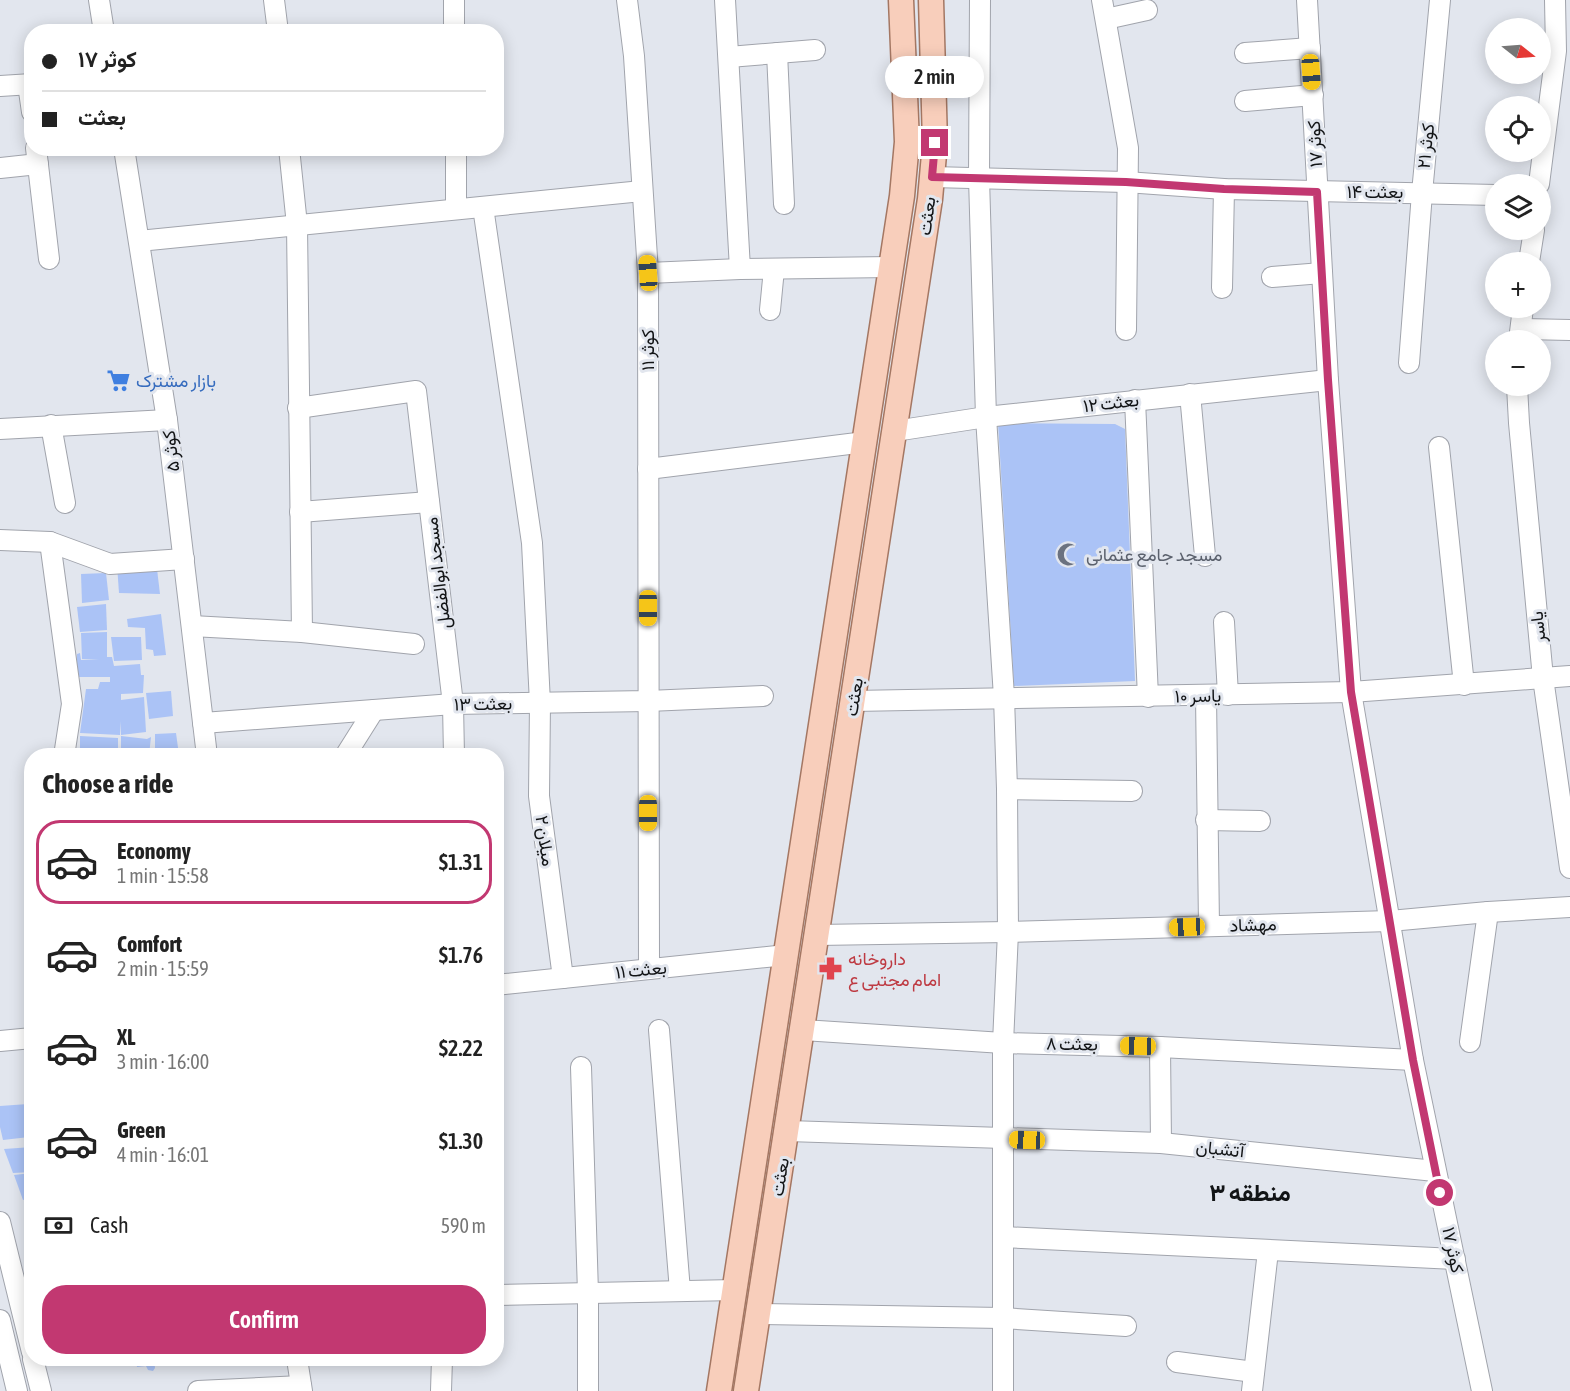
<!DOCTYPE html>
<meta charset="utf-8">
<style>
body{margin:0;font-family:"Asap Condensed",Vazirmatn,sans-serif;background:#f2f2f2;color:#222;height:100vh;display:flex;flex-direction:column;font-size:22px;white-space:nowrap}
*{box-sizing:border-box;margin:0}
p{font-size:20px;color:#767676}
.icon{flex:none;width:33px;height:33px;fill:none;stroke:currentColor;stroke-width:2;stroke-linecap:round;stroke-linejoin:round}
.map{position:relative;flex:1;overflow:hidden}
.side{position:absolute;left:24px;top:748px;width:480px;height:618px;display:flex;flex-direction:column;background:#fff;border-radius:24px;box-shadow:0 3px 15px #0003}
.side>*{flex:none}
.banner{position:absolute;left:24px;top:24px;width:480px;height:132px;border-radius:24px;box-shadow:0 3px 15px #0003;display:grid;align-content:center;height:132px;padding:0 18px;background:#fff}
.needle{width:39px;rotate:107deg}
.fabs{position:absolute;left:1485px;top:18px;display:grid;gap:12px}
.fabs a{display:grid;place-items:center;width:66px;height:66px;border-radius:50%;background:#fff;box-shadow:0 3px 15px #0003;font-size:30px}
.end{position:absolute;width:27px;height:27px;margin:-14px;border:8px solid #c23871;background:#fff;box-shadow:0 0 0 3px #fff}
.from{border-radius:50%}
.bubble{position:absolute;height:42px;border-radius:21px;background:#fff;box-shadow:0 3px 15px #0003;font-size:20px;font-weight:600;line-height:42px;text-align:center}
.car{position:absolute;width:18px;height:36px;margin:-18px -9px;border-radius:8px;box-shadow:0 0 4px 2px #0007;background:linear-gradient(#f5c518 24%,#345 0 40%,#f5c518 0 76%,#345 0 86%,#f5c518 0)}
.banner b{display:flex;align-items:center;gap:21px;height:57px;font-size:22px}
.banner b+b{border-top:2px solid #e0e0e0}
.banner i{width:15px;height:15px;background:#222}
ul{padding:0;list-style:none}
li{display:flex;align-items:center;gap:18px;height:84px;margin:0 12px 9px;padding:0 6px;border:3px solid transparent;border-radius:24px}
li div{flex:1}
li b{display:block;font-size:22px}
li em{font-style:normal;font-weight:600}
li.selected{border-color:#c23871}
li>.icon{width:54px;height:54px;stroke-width:1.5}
h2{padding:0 18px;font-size:27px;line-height:72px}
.pay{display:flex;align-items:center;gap:15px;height:66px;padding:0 18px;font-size:22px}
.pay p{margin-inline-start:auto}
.cta{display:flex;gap:12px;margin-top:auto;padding:12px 18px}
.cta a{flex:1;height:69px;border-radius:24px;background:#c23871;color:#fff;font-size:24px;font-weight:600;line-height:69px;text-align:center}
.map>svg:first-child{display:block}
</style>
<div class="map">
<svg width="1570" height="1391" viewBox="0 0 1570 1391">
<rect width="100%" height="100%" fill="#e2e6ee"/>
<g fill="#abc3f6">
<path d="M998 423 1115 424 1125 429 1135 681 1014 686Z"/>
<path d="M117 565 157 569 160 594 119 593Z"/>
<path d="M106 573 109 600 82 603 81 574Z"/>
<path d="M106 604 107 630 80 632 77 607Z"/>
<path d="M161 614 166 655 154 656 153 650 146 649 145 628 128 627 127 619Z"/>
<path d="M107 632V657H112L114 666 140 664 141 675H144L143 693 121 694V700L144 697 146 732 121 735 120 721V735L80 733 86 689H98L100 682H110V677H76L77 654 80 653 81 660 99 659H82L81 633Z"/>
<path d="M111 637H141L142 660 114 661Z"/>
<path d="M171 691 173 716 149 719 146 693Z"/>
<path d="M176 733 179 755H155V734Z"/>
<path d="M80 736 118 738V749L138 750V756H80Z"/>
<path d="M121 736 147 739 151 737 149 755 139 754V749L121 748Z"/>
<path d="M28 1104 29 1108H32V1123H29V1137L3 1140 0 1127V1106Z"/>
<path d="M32 1147V1172L13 1173 4 1149Z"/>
<path d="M32 1173V1198L23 1200 14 1175Z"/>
<path d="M136 1359H154L155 1368 153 1371 148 1370 146 1366 137 1367Z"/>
</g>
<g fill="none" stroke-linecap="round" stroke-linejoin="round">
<defs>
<g id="minor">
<path d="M99 0 104 32"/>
<path d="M274 0 278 32"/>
<path d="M454 0V32"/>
<path d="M627 0 634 56 648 273 649 969"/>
<path d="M725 0 740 269"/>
<path d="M980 0 979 178 986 417 1004 697 1007 789 1008 932 1003 1043V1391"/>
<path d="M1102 0 1128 148 1126 330"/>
<path d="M1307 0 1328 380 1351 692 1413 1060 1482 1391"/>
<path d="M1106 19 1147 10"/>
<path d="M777 53 784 204"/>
<path d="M1245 53 1310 48"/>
<path d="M729 57 815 50"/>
<path d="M28 84 32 112"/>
<path d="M0 86 32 84"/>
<path d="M1245 101 1313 95"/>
<path d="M36 148 49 259"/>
<path d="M124 148 167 420 207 756"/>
<path d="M289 148 297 225 302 632"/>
<path d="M456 148V209"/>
<path d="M0 168 38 164"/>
<path d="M932 177 1126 182 1224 189 1496 195"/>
<path d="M1539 184 1556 51 1555 0"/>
<path d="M483 207 532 543 540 703 539 796 563 978"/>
<path d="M139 241 642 191"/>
<path d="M1529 262 1534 230"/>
<path d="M648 273 740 269 891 267"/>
<path d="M1272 277 1322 273"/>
<path d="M1222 288 1224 189"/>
<path d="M770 310 774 269"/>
<path d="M1521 329 1570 330"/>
<path d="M1519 340 1523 308"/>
<path d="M1409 363 1422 193 1440 0"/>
<path d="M1517 386 1519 423 1543 678 1570 868"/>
<path d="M1190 394 1205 556"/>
<path d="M1135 400 1148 697"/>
<path d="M298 408 416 391 453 704 454 756"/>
<path d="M51 425 65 503"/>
<path d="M0 429 167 420"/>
<path d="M895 431 986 417 1328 380"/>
<path d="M1439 447 1464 685"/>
<path d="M648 469 865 442"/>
<path d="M300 512 429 502"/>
<path d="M0 540 50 542 110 564 184 559"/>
<path d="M50 542 72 704 64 756"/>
<path d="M1224 622 1228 695"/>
<path d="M192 626 302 632 414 644"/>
<path d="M1206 696 1209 926"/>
<path d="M853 701 1351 692 1570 676"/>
<path d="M203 723 453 704 648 701 763 696"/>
<path d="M345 756 374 710"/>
<path d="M1007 789 1132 791"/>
<path d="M1206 820 1260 821"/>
<path d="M817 935 1008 932 1390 921 1488 912 1570 907"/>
<path d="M496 985 786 955"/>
<path d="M659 1030 680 1291"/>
<path d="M803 1030 1003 1043 1160 1047 1413 1060"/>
<path d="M0 1041 32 1038"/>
<path d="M1470 1042 1488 912"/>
<path d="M1160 1047 1161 1143"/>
<path d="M581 1067 588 1293V1391"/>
<path d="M788 1131 1161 1143 1435 1171"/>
<path d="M0 1222 32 1352"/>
<path d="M1003 1237 1455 1259"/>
<path d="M496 1295 735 1290"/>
<path d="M758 1314 1002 1318 1126 1326"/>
<path d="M0 1320 17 1391"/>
<path d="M33 1359 41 1391"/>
<path d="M297 1359 302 1391"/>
<path d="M1177 1362 1254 1372"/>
<path d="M198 1391 301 1386"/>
<path d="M441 1391 442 1359"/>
<path d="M1252 1391 1268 1251"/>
</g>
<g id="major">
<path d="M719 1391 902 196 907 142 901 0"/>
<path d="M746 1391 930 199 935 143 931 0"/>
</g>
</defs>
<use href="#minor" stroke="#a1a4ac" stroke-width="22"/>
<use href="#major" stroke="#a47763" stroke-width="27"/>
<use href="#minor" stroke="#fff" stroke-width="20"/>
<use href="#major" stroke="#f8cebb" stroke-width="24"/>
</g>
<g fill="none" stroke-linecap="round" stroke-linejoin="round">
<path stroke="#c23871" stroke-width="8" d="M935 143 932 177 1126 182 1224 189 1317 192 1328 380 1351 692 1413 1060 1440 1193"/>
</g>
<defs>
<symbol id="supermarket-bare" viewBox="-9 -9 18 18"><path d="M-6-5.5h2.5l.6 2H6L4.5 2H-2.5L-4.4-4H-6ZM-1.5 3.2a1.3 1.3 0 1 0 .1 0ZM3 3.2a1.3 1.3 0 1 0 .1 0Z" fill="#3f7fe0" stroke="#e2e6ee" stroke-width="2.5" paint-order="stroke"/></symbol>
<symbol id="mosque-bare" viewBox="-9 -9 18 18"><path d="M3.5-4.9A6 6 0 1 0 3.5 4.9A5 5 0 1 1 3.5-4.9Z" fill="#6b7280" stroke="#e2e6ee" stroke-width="2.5" paint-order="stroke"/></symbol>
<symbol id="pharmacy-bare" viewBox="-9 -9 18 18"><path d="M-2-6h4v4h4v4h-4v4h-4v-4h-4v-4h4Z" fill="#e0444e" stroke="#e2e6ee" stroke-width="2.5" paint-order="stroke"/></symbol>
</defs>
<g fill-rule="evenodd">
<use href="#supermarket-bare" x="102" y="364" width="33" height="33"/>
<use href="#mosque-bare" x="1052" y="538" width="33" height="33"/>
<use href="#pharmacy-bare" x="814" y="952" width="33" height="33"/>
</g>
<g text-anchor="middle" stroke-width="6" stroke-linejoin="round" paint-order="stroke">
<g font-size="18" fill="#121416" stroke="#e2e6ee">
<text transform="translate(1315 144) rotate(-93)" y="6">کوثر ۱۷</text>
<text transform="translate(1426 146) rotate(-84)" y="6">کوثر ۲۱</text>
<text x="1375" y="198">بعثت ۱۴</text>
<text transform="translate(927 216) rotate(-83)" y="6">بعثت</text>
<text transform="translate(648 350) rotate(-90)" y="6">کوثر ۱۱</text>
<text transform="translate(1111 403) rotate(-7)" y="6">بعثت ۱۲</text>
<text transform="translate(171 451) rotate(-97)" y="6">کوثر ۵</text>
<text transform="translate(438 573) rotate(-97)" y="6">مسجد ابوالفضل</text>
<text transform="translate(1538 627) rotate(-96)" y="6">یاسر</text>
<text transform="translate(1198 696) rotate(-1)" y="6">یاسر ۱۰</text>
<text transform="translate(854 697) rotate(-81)" y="6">بعثت</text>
<text transform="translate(483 704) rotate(-1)" y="6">بعثت ۱۳</text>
<text transform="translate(545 841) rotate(82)" y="6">میلان ۲</text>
<text transform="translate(1253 925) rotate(-2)" y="6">مهشاد</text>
<text transform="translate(641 970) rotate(-6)" y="6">بعثت ۱۱</text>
<text transform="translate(1072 1044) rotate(1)" y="6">بعثت ۸</text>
<text transform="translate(1220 1149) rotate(6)" y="6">آتشبان</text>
<text transform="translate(780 1177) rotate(-81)" y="6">بعثت</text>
<text transform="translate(1453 1250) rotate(78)" y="6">کوثر ۱۷</text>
</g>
<g font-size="18" fill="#366cbe" stroke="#e2e6ee" text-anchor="start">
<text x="136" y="387">بازار مشترک</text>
</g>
<g font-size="18" fill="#5b616d" stroke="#e2e6ee" text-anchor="start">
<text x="1086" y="561">مسجد جامع عثمانی</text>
</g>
<g font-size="18" fill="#be3a42" stroke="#e2e6ee" text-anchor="start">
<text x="848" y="965">داروخانه<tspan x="848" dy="21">امام مجتبی ع</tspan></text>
</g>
<g font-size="24" font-weight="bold" fill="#121416" stroke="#e2e6ee">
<text x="1250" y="1201">منطقه ۳</text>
</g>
</g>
</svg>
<div class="fabs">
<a><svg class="needle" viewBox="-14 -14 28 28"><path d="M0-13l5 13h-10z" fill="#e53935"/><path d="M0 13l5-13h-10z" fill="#767676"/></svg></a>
<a><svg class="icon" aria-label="locate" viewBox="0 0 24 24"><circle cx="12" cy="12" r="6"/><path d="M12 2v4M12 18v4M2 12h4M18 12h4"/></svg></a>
<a><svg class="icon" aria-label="layers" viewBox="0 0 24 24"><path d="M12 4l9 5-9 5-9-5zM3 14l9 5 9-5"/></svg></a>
<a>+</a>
<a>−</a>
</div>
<i class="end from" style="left:1440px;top:1193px"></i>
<i class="end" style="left:935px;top:143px"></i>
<div class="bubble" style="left:885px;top:56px;width:99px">2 min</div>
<i class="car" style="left:1311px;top:72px;rotate:176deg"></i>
<i class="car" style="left:648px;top:273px;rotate:356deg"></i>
<i class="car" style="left:648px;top:608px;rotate:180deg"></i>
<i class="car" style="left:648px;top:813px;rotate:180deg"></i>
<i class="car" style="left:1187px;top:927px;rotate:268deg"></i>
<i class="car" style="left:1138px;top:1046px;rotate:271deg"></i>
<i class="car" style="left:1027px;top:1140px;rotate:272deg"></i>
<div class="banner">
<b><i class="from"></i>کوثر ۱۷</b>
<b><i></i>بعثت</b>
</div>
<section class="side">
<h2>Choose a ride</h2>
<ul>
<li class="selected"><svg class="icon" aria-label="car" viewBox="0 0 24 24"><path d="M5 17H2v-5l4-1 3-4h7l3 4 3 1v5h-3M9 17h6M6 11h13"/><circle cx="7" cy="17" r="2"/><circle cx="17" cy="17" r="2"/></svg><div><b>Economy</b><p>1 min · 15:58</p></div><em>$1.31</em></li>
<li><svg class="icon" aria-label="car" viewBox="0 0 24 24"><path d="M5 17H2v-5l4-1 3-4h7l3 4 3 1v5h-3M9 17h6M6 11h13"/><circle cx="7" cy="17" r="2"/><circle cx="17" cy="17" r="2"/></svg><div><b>Comfort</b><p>2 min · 15:59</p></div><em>$1.76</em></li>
<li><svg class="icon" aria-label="car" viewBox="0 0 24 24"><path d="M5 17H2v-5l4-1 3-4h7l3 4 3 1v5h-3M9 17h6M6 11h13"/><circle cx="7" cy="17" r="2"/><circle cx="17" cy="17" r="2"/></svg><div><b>XL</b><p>3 min · 16:00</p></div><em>$2.22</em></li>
<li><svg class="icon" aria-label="car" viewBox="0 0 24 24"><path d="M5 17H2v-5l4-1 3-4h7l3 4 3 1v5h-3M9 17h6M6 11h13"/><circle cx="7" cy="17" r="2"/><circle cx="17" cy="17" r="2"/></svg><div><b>Green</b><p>4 min · 16:01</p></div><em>$1.30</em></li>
</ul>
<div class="pay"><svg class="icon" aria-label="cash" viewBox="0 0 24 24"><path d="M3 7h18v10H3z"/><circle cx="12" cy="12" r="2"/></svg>Cash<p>590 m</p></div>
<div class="cta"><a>Confirm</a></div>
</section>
</div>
